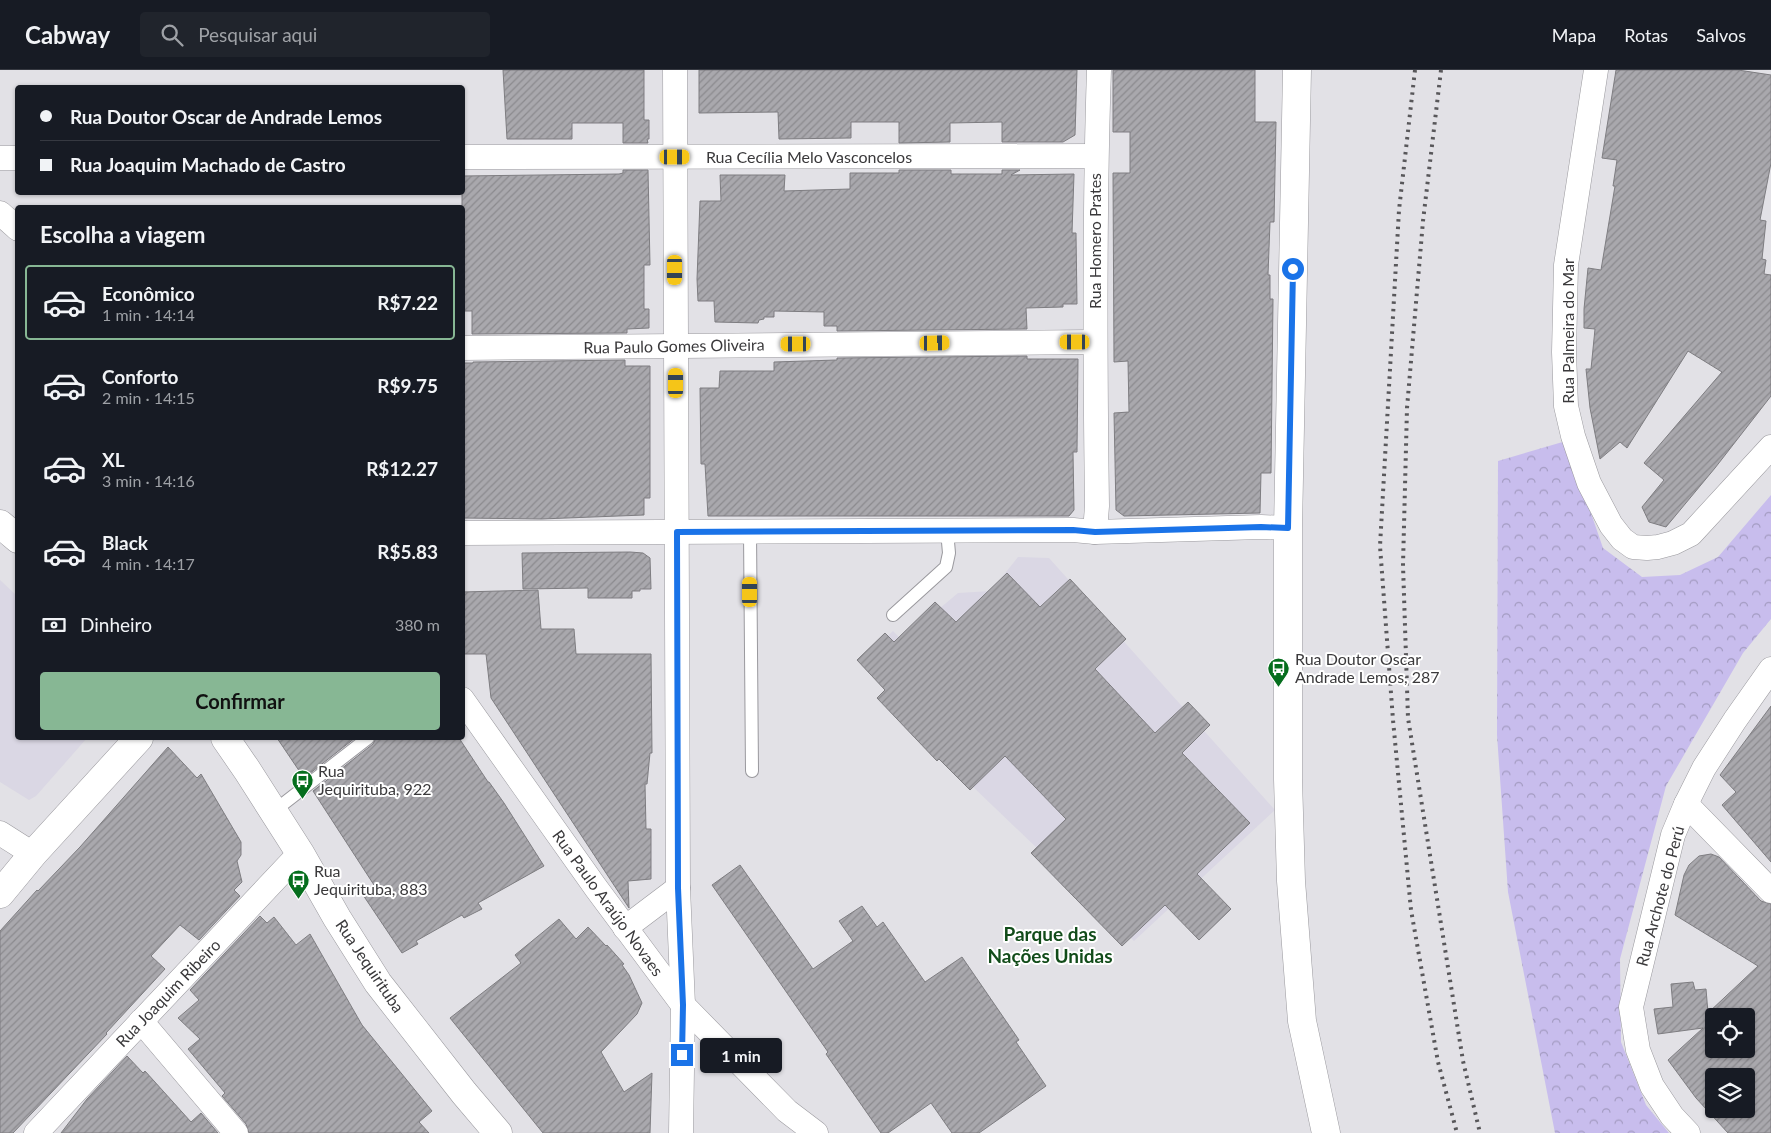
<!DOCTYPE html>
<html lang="pt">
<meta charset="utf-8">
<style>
body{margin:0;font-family:Lato,sans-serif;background:#20242c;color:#f1f3f6;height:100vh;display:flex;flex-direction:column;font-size:19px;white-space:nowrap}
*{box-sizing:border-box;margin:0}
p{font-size:16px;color:#9ea1a6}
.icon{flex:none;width:28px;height:28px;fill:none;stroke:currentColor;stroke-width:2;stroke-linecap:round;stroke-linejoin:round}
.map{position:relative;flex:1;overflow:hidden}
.panel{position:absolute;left:15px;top:135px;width:450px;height:535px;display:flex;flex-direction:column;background:#171b24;border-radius:5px;box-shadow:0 1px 4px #0004}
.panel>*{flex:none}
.top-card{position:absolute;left:15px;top:15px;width:450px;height:110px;border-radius:5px;box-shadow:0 1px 4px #0004;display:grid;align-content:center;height:110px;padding:0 25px;background:#171b24}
.controls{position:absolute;left:1705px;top:938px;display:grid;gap:10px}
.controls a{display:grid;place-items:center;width:50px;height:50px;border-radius:5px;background:#171b24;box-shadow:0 1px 4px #0004;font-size:25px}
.end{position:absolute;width:22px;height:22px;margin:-11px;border:6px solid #1a73e8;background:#fff;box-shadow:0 0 0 2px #fff}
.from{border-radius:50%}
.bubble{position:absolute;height:35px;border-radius:5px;background:#171b24;box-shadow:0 1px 4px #0004;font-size:16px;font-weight:700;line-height:35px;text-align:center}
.car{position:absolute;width:15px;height:30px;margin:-15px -8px;border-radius:6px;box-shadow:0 0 4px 1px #0007;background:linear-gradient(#f5c518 24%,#345 0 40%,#f5c518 0 76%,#345 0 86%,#f5c518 0)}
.top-card b{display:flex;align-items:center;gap:18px;height:48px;font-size:19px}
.top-card b+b{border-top:1px solid #363941}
.top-card i{width:12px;height:12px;background:#f1f3f6}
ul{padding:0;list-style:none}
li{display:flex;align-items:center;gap:15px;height:75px;margin:0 10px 8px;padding:0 15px;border:2px solid transparent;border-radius:5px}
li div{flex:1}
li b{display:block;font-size:19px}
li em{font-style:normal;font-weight:700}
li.current{border-color:#87b794}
li>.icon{width:45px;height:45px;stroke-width:1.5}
h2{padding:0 25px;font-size:22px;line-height:60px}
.pay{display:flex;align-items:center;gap:12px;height:55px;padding:0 25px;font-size:19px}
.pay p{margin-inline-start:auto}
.cta{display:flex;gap:10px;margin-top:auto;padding:10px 25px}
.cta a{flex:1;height:58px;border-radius:5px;background:#87b794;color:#111;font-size:20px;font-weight:700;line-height:58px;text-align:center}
header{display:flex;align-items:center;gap:30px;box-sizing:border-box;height:70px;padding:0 25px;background:#171b24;border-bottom:1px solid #363941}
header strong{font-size:24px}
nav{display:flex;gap:28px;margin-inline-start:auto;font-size:18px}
.search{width:350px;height:45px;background:#20242c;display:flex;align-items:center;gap:12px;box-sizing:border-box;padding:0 18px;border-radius:5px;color:#9ea1a6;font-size:19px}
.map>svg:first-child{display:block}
</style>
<header>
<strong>Cabway</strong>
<div class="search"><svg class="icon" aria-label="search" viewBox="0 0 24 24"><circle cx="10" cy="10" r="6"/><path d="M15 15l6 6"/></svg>Pesquisar aqui</div>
<nav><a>Mapa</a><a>Rotas</a><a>Salvos</a></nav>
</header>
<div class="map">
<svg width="1771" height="1063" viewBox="0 0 1771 1063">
<defs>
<pattern id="park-crowns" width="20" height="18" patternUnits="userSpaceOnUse" patternTransform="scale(1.25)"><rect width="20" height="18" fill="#c8bded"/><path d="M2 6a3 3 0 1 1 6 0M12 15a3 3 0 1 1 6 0" fill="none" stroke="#a39bc1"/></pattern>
<pattern id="building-hatch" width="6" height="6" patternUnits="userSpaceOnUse" patternTransform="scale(1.25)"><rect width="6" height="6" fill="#a9a8ad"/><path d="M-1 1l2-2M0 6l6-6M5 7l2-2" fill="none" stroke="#8b8a8e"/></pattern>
</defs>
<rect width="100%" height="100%" fill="#e2e1e6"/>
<g fill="#dad7e4">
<path d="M1018 487 1049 488 1275 740 1134 871 899 646 896 620 862 591 893 561 902 570 958 523 991 521Z"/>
<path d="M0 510 17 526 18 668H87L36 726 29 730 0 712Z"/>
</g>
<path fill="url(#park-crowns)" d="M1566 371 1603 478 1642 507 1680 505 1718 487 1771 425V549L1743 583 1666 716 1620 889 1621 972 1646 1035 1669 1063H1555L1508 822 1497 665 1498 391Z"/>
<g fill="url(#building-hatch)" stroke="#7e7d81" fill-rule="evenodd">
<path d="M503 0H644V50H649V69H647L648 73H623V53H572V69H507Z"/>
<path d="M699 0H1077L1075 65 1063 72H1002V52L950 53V72L899 73V52H851V68L779 69 778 42 699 43Z"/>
<path d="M1113 0H1255V52H1276L1274 152H1270L1268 205H1270V229H1273L1271 403H1261L1260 443 1124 446 1116 440 1114 343 1129 342 1128 291 1114 292 1113 103H1130V62H1113Z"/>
<path d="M1616 0H1738L1771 5V93L1760 150 1766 151 1762 189 1766 190 1764 204 1771 205V326L1715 398 1666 457 1649 452 1642 437 1664 410 1644 393 1722 302 1688 281 1627 378 1620 372 1600 389 1590 338 1586 299H1591L1595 259 1584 258V239L1588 198 1601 200 1615 116H1613L1617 90 1602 88Z"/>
<path d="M623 100H648L650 195H644V239H649V258L627 259V263L472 264V241H462V106L619 104 623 103Z"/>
<path d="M899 100H951V104H1002V100H1020L1011 105 1074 104 1072 163H1076L1077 234H1063V237L1026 238 1027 259 837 261V256H824V242L774 241V247H764V249L759 250 758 253 715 252 714 231H698L697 209 700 131H721L720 105H785L784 121 850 119V103H899Z"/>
<path d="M1027 286V289H1078L1077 382H1073L1074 440 1069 446H708L705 394H701L700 318H719L720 301H774V292L837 290V288Z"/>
<path d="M625 290V296H650V428H644V445L541 449 462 448V293H473V292Z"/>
<path d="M630 482 643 483 650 488 651 519H640V521H632V528H588V518L523 519 522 483Z"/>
<path d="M1007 503 1040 537 1070 509 1126 569 1095 599 1155 663 1188 632 1210 655 1182 683 1250 753 1197 804 1231 839 1199 870 1165 835 1122 876 1031 783 1066 749 1005 686 970 720 939 689 937 691 877 628 885 620 857 590 885 563 894 572 935 532 956 552Z"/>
<path d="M538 520 541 559H574L576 584H651L652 683H650L647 714H645L646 759H651V809L628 811 629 838 491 628 486 584H462V522Z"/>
<path d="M1771 636V792L1722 735 1736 722 1720 705Z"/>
<path d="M277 668H355L304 708Z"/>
<path d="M376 668H459L488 712H489L504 733 544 796 478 833 482 839 464 848 462 845 416 871 418 874 402 883 361 822 374 815 313 721 373 674Z"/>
<path d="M168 677 197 708 201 704 241 772V785L237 791 242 812 234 820 240 826 199 870 180 855 151 886 165 899 106 963 107 964 13 1063H0V861L37 820 38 821 80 777Z"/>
<path d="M1711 784 1719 787 1761 831 1771 834V1063H1728L1696 1028 1668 990 1703 958 1658 964 1654 939 1673 937 1671 914 1693 912 1695 920 1706 919 1708 943 1758 896 1675 845 1684 805 1689 795 1699 786ZM1714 946H1746V979H1714ZM1714 1006H1746V1039H1714Z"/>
<path d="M740 795 813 899 853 871 839 851 862 836 877 857 883 852 925 912 962 887 1019 970 1016 972 1046 1016 979 1063H952L931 1033 888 1063H881L826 984 828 982 712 815Z"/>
<path d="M260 846 267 853 274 847 296 875 310 864 362 955 432 1041 419 1052 429 1063H249L246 1054 222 1026 225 1023 188 979 200 969 178 948 199 930 190 920Z"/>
<path d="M559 849 576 869 588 857 606 876 607 875 624 894 622 895 629 905 642 933 637 944 601 982 624 1022 652 1003 650 1063H543L450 948 521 893 515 885Z"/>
<path d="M127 986 143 1003 145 1001 191 1052 201 1043 218 1063H61L87 1029Z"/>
</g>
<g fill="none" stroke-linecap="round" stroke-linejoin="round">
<defs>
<g id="service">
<path d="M750 462 752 701"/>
<path d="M893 545 946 497 949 483 947 461"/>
<path d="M274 741 368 668"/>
</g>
<g id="minor">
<path d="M675 0 678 818 683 935 681 1063"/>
<path d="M1596 0 1566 195 1564 282 1566 336 1573 366 1589 413 1611 455 1622 469 1633 477 1647 478 1658 477 1673 473 1691 464 1771 377"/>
<path d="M462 87 1096 86"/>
<path d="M0 88H18"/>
<path d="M0 143 18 159"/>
<path d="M462 278 1095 272"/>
<path d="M1095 462 1097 436C1095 291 1094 145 1099 0"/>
<path d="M462 463 1073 460 1095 462 1261 457 1288 458"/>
<path d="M462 629 596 818 683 935 787 1041 816 1063"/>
<path d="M1686 734 1771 821"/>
<path d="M0 763 33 784"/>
<path d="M625 858 678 818"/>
<path d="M141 951 236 1063"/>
<path d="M36 1063 300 783"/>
<path d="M1688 1063 1672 1046 1652 1016 1638 980 1631 937 1673 765 1686 734 1704 698 1735 650 1771 599"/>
</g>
<g id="tertiary">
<path d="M1297 0 1288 458V709L1291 811 1302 951 1326 1063"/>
<path d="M0 454 18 469"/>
<path d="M225 668 247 700 300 783 337 848 378 913 464 1023 498 1063"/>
<path d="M0 824 33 784 139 668"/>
</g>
</defs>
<use href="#service" stroke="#9a999e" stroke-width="14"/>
<use href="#minor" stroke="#9a999e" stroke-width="25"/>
<use href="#tertiary" stroke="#9a999e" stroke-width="29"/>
<use href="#service" stroke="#fff" stroke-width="12"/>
<use href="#minor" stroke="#fff" stroke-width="24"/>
<use href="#tertiary" stroke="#fff" stroke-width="28"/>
<g stroke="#58575a" stroke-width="4" stroke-dasharray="2.5 5" stroke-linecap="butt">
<path d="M1415 0 1399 140 1380 476 1393 650 1411 840 1438 992 1457 1063"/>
<path d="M1441 0 1423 151 1407 338 1403 495 1408 648 1463 991 1480 1063"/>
</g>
</g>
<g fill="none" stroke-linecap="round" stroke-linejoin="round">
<path stroke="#1a73e8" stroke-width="6" d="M682 985 683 935 678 818 677 462 1073 460 1095 462 1261 457 1288 458 1293 199"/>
</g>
<defs>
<symbol id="bus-pin" viewBox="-11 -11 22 30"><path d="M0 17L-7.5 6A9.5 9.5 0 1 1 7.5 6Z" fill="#056e1d" stroke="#fff"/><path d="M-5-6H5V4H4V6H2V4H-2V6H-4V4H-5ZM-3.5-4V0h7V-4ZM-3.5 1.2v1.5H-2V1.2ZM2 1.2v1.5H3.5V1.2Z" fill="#fff"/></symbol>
</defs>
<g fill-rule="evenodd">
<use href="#bus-pin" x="1266" y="586" width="25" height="34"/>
<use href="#bus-pin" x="290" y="698" width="25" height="34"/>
<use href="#bus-pin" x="286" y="798" width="25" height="34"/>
</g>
<g text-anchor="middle" stroke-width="4" stroke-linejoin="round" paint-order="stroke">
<g font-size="16" fill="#3a393b" stroke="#fff">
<text x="809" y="93">Rua Cecília Melo Vasconcelos</text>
<text transform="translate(1095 171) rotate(-90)" y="6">Rua Homero Prates</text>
<text transform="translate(1568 261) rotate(-90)" y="6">Rua Palmeira do Mar</text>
<text transform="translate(674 276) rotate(-1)" y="6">Rua Paulo Gomes Oliveira</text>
<text transform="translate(1660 826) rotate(-75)" y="6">Rua Archote do Perú</text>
<text transform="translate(608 833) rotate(54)" y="6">Rua Paulo Araújo Novaes</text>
<text transform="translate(370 896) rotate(56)" y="6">Rua Jequirituba</text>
<text transform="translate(168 923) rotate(-46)" y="6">Rua Joaquim Ribeiro</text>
</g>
<g font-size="16" fill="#3a393b" stroke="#fff" text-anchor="start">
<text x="1295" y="595">Rua Doutor Oscar<tspan x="1295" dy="18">Andrade Lemos, 287</tspan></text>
<text x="318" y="707">Rua<tspan x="318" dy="18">Jequirituba, 922</tspan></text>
<text x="314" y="807">Rua<tspan x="314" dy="18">Jequirituba, 883</tspan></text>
</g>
<g font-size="19" font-weight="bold" fill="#124c1a" stroke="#fff">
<text x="1050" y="871">Parque das<tspan x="1050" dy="22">Nações Unidas</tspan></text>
</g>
</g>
</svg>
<div class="controls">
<a><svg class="icon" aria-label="locate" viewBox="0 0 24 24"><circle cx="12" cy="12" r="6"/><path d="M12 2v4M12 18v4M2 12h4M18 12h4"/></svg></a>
<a><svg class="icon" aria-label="layers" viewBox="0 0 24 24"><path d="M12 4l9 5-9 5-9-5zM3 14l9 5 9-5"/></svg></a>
</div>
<i class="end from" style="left:1293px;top:199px"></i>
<i class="end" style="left:682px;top:985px"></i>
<div class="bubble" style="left:700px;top:968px;width:82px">1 min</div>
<i class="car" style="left:675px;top:87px;rotate:90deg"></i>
<i class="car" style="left:675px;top:200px;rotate:180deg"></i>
<i class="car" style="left:1075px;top:272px;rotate:270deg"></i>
<i class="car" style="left:935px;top:273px;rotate:89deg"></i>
<i class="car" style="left:796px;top:274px;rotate:270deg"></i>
<i class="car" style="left:676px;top:313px;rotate:0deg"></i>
<i class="car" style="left:750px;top:522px;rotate:0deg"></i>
<div class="top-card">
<b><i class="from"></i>Rua Doutor Oscar de Andrade Lemos</b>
<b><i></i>Rua Joaquim Machado de Castro</b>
</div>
<section class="panel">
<h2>Escolha a viagem</h2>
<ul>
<li class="current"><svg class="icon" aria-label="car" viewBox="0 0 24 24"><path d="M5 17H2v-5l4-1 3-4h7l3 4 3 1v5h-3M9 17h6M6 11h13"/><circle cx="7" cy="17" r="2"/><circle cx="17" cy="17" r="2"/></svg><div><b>Econômico</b><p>1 min · 14:14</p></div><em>R$7.22</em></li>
<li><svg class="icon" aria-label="car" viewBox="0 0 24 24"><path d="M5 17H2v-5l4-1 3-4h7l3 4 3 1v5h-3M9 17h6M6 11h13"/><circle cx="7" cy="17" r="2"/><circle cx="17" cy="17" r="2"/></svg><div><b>Conforto</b><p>2 min · 14:15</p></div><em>R$9.75</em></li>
<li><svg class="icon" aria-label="car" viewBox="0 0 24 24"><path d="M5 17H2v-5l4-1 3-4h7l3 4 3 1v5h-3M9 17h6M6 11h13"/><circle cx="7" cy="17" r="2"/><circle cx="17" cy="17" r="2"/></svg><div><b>XL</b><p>3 min · 14:16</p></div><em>R$12.27</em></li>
<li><svg class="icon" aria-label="car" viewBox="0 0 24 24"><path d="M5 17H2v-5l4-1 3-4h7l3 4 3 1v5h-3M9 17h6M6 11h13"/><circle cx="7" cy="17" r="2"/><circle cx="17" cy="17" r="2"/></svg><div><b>Black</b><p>4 min · 14:17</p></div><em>R$5.83</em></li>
</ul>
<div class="pay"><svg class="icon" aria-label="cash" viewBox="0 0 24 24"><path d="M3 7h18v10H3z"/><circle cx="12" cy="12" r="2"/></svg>Dinheiro<p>380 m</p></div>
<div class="cta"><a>Confirmar</a></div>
</section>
</div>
